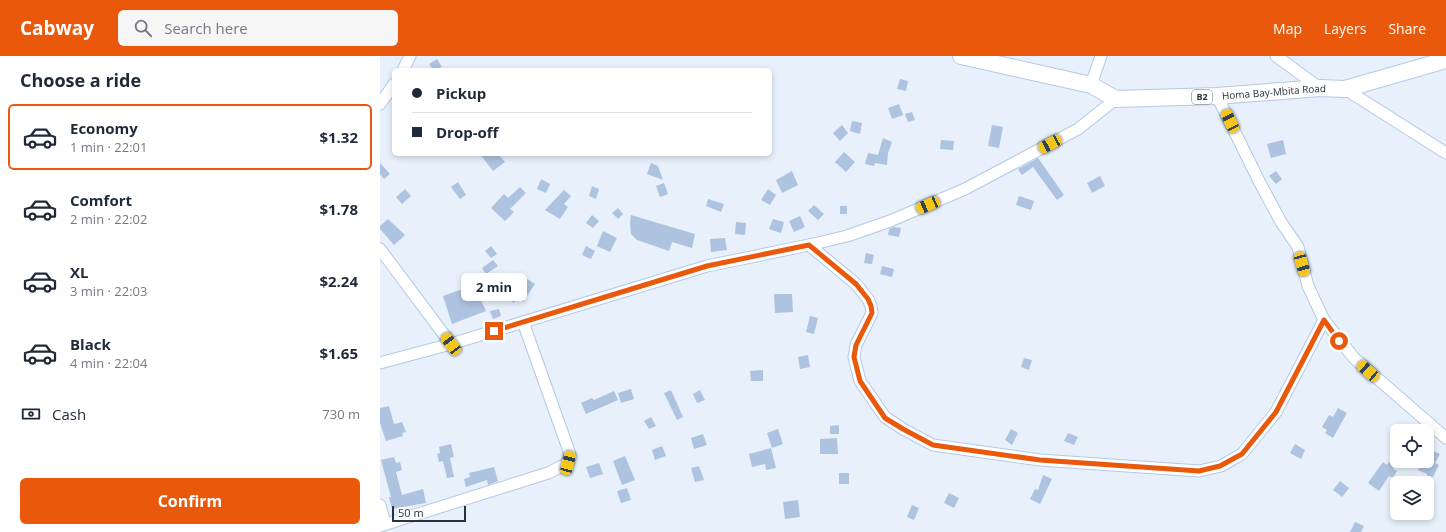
<!DOCTYPE html>
<meta charset="utf-8">
<style>
body{margin:0;font-family:"Open Sans",sans-serif;background:#f6f6f7;color:#1f2937;height:100vh;display:flex;flex-direction:column;font-size:15px;white-space:nowrap}
*{box-sizing:border-box;margin:0}
p{font-size:13px;color:#747a83}
.icon{flex:none;width:22px;height:22px;fill:none;stroke:currentColor;stroke-width:2;stroke-linecap:round;stroke-linejoin:round}
.map{position:relative;flex:1;overflow:hidden}
.sheet{display:flex;flex-direction:column;background:#fff;width:380px}
.sheet>*{flex:none}
.hud{position:absolute;left:12px;top:12px;width:380px;height:88px;border-radius:6px;box-shadow:0 2px 6px #0003;display:grid;align-content:center;height:88px;padding:0 20px;background:#fff}
.controls{position:absolute;left:1010px;top:368px;display:grid;gap:8px}
.controls a{display:grid;place-items:center;width:44px;height:44px;border-radius:6px;background:#fff;box-shadow:0 2px 6px #0003;font-size:20px}
.scale{position:absolute;left:12px;bottom:10px;width:74px;box-sizing:border-box;padding-left:4px;border:2px solid #2a323d;border-top:0;font-size:11px;line-height:14px;white-space:nowrap;color:#2a323d;-webkit-text-stroke:3px #fff;paint-order:stroke}
.end{position:absolute;width:18px;height:18px;margin:-9px;border:5px solid #ea580c;background:#fff;box-shadow:0 0 0 2px #fff}
.from{border-radius:50%}
.bubble{position:absolute;height:28px;border-radius:6px;background:#fff;box-shadow:0 2px 6px #0003;font-size:13px;font-weight:700;line-height:28px;text-align:center}
.car{position:absolute;width:12px;height:24px;margin:-12px -6px;border-radius:5px;box-shadow:0 0 3px 1px #0007;background:linear-gradient(#f5c518 24%,#345 0 40%,#f5c518 0 76%,#345 0 86%,#f5c518 0)}
.hud b{display:flex;align-items:center;gap:14px;height:38px;font-size:15px}
.hud b+b{border-top:1px solid #e0e1e3}
.hud i{width:10px;height:10px;background:#1f2937}
ul{padding:0;list-style:none}
li{display:flex;align-items:center;gap:12px;height:66px;margin:0 8px 6px;padding:0 12px;border:2px solid transparent;border-radius:6px}
li div{flex:1}
li b{display:block;font-size:15px}
li em{font-style:normal;font-weight:700}
li.active{border-color:#ea580c}
li>.icon{width:36px;height:36px;stroke-width:1.5}
h2{padding:0 20px;font-size:18px;line-height:48px}
.pay{display:flex;align-items:center;gap:10px;height:44px;padding:0 20px;font-size:15px}
.pay p{margin-inline-start:auto}
.button{display:flex;gap:8px;margin-top:auto;padding:8px 20px}
.button a{flex:1;height:46px;border-radius:6px;background:#ea580c;color:#fff;font-size:16px;font-weight:700;line-height:46px;text-align:center}
header{display:flex;align-items:center;gap:24px;box-sizing:border-box;height:56px;padding:0 20px;background:#ea580c;color:#fff}
header strong{font-size:19px}
nav{display:flex;gap:22px;margin-inline-start:auto;font-size:14px}
.search{width:280px;height:36px;background:#f6f6f7;display:flex;align-items:center;gap:10px;box-sizing:border-box;padding:0 14px;border-radius:6px;color:#747a83;font-size:15px}
main{display:flex;flex:1;min-height:0}
.map>svg:first-child{display:block}
</style>
<header>
<strong>Cabway</strong>
<div class="search"><svg class="icon" aria-label="search" viewBox="0 0 24 24"><circle cx="10" cy="10" r="6"/><path d="M15 15l6 6"/></svg>Search here</div>
<nav><a>Map</a><a>Layers</a><a>Share</a></nav>
</header>
<main>
<section class="sheet">
<h2>Choose a ride</h2>
<ul>
<li class="active"><svg class="icon" aria-label="car" viewBox="0 0 24 24"><path d="M5 17H2v-5l4-1 3-4h7l3 4 3 1v5h-3M9 17h6M6 11h13"/><circle cx="7" cy="17" r="2"/><circle cx="17" cy="17" r="2"/></svg><div><b>Economy</b><p>1 min · 22:01</p></div><em>$1.32</em></li>
<li><svg class="icon" aria-label="car" viewBox="0 0 24 24"><path d="M5 17H2v-5l4-1 3-4h7l3 4 3 1v5h-3M9 17h6M6 11h13"/><circle cx="7" cy="17" r="2"/><circle cx="17" cy="17" r="2"/></svg><div><b>Comfort</b><p>2 min · 22:02</p></div><em>$1.78</em></li>
<li><svg class="icon" aria-label="car" viewBox="0 0 24 24"><path d="M5 17H2v-5l4-1 3-4h7l3 4 3 1v5h-3M9 17h6M6 11h13"/><circle cx="7" cy="17" r="2"/><circle cx="17" cy="17" r="2"/></svg><div><b>XL</b><p>3 min · 22:03</p></div><em>$2.24</em></li>
<li><svg class="icon" aria-label="car" viewBox="0 0 24 24"><path d="M5 17H2v-5l4-1 3-4h7l3 4 3 1v5h-3M9 17h6M6 11h13"/><circle cx="7" cy="17" r="2"/><circle cx="17" cy="17" r="2"/></svg><div><b>Black</b><p>4 min · 22:04</p></div><em>$1.65</em></li>
</ul>
<div class="pay"><svg class="icon" aria-label="cash" viewBox="0 0 24 24"><path d="M3 7h18v10H3z"/><circle cx="12" cy="12" r="2"/></svg>Cash<p>730 m</p></div>
<div class="button"><a>Confirm</a></div>
</section>
<div class="map">
<svg width="1066" height="476" viewBox="0 0 1066 476">
<rect width="100%" height="100%" fill="#e7f0fb"/>
<g fill="#aec3df">
<path d="M57 3 62 11 53 14 49 8Z"/>
<path d="M520 23 528 25 526 35 517 33Z"/>
<path d="M519 48 523 59 512 63 508 52Z"/>
<path d="M532 56 535 64 528 66 525 58Z"/>
<path d="M472 65 482 67 480 78 470 75Z"/>
<path d="M462 69 468 77 460 85 453 77Z"/>
<path d="M612 69 623 71 619 92 608 90Z"/>
<path d="M503 82 512 86 508 97 507 109 495 107 494 110 485 108 488 97 498 99Z"/>
<path d="M561 84 574 85 573 94 560 93Z"/>
<path d="M903 84 906 98 891 102 887 88Z"/>
<path d="M464 96 475 106 466 116 455 106Z"/>
<path d="M100 98H118L125 106 113 115Z"/>
<path d="M658 102 684 139 677 144 653 111 642 119 638 113Z"/>
<path d="M0 107 10 118 4 123 0 118Z"/>
<path d="M271 107 278 110 283 124 267 118Z"/>
<path d="M412 115 418 129 402 137 396 124Z"/>
<path d="M896 115 902 123 896 128 889 120Z"/>
<path d="M720 120 725 130 712 137 707 127Z"/>
<path d="M161 123 170 128 166 137 157 133Z"/>
<path d="M78 126 86 139 80 143 71 131Z"/>
<path d="M284 127 288 138 280 141 276 130Z"/>
<path d="M212 130 219 133 216 143 209 140Z"/>
<path d="M140 131 146 137 130 153 134 156 125 165 111 152 124 138 128 142Z"/>
<path d="M25 133 31 140 22 148 16 141Z"/>
<path d="M388 133 396 139 390 149 381 144Z"/>
<path d="M184 134 191 140 184 148 188 151 180 163 165 154Z"/>
<path d="M639 140 654 145 651 154 636 149Z"/>
<path d="M328 143 344 148 341 156 326 150Z"/>
<path d="M434 149 444 158 438 164 428 155Z"/>
<rect x="460" y="150" width="7" height="8"/>
<path d="M238 152 243 158 238 163 232 157Z"/>
<path d="M212 159 219 165 213 172 206 167Z"/>
<path d="M251 159 315 178 312 192 292 186 289 195 257 184 251 178 250 167Z"/>
<path d="M420 160 425 171 414 176 409 165Z"/>
<path d="M8 163 25 179 14 189 0 173V170Z"/>
<path d="M393 163 404 166 401 177 389 173Z"/>
<path d="M356 166 366 167 365 179 355 178Z"/>
<path d="M514 171 521 172 519 181 508 179 509 173Z"/>
<path d="M223 175 237 182 230 196 217 190Z"/>
<path d="M345 182 347 194 331 196 330 183Z"/>
<path d="M111 190 117 198 111 202 105 195Z"/>
<path d="M206 190 215 195 211 203 202 199Z"/>
<path d="M486 197 494 199 492 208 484 207Z"/>
<path d="M113 204 118 210 106 218 102 212Z"/>
<path d="M502 210 514 213 512 221 500 218Z"/>
<path d="M138 217 155 228 143 246 137 242 134 247 125 241 128 235 121 231 128 222 133 225Z"/>
<path d="M94 229 106 255 72 268 63 240Z"/>
<path d="M394 238H412L413 256 395 257Z"/>
<path d="M119 253 121 260 113 263 110 255Z"/>
<path d="M430 260 438 262 434 278 426 276Z"/>
<path d="M428 299 430 311 420 313 418 301Z"/>
<path d="M644 302 652 304 649 314 641 311Z"/>
<path d="M383 314V325H371L370 315Z"/>
<path d="M251 333 254 343 241 347 238 337Z"/>
<path d="M291 334 303 361 297 364 284 337Z"/>
<path d="M320 334 325 344 317 347 313 338Z"/>
<path d="M234 335 238 344 206 358 201 347 212 342 214 344Z"/>
<path d="M9 350 14 368 22 366 26 376 22 377 23 380 6 385 0 367V352Z"/>
<path d="M958 352 967 357 953 382 945 377 947 374 942 371 949 359 953 361Z"/>
<path d="M271 361 276 370 269 373 264 365Z"/>
<path d="M459 369V378H450V370Z"/>
<path d="M398 373 403 388 392 392 387 377Z"/>
<path d="M631 373 638 377 632 389 625 384Z"/>
<path d="M688 377 698 381 694 389 684 385Z"/>
<path d="M323 378 327 389 314 393 311 382Z"/>
<path d="M457 382 458 398H440V383Z"/>
<path d="M71 388 74 401 70 402 74 421 67 422 63 405 59 406 57 398 60 397 59 391Z"/>
<path d="M915 388 925 394 921 403 910 397Z"/>
<path d="M282 390 286 400 275 404 272 394Z"/>
<path d="M391 392 396 412 386 414 385 408 372 411 369 398Z"/>
<path d="M1047 392 1060 398 1055 407 1059 409 1053 421 1049 420 1047 424V418L1038 414 1043 405H1047Z"/>
<path d="M245 400 255 424 242 429 233 405Z"/>
<path d="M14 401 16 407 20 406 22 414 16 416 22 439 43 433 46 447 12 453 9 441H11L1 404Z"/>
<path d="M1003 406 1007 409 1009 406 1015 410 1013 413 1017 415 1013 422 1009 420 999 435 988 427Z"/>
<path d="M219 407 223 418 210 422 206 411Z"/>
<path d="M319 410 324 424 315 426 311 412Z"/>
<path d="M114 411 118 425 108 429 107 424 86 431 84 423 90 421 89 417Z"/>
<rect x="459" y="417" width="10" height="11"/>
<path d="M663 419 672 423 660 448 650 443 655 433 658 434Z"/>
<path d="M960 425 969 432 962 441 953 434Z"/>
<path d="M247 432 251 444 241 447 237 435Z"/>
<path d="M569 437 579 442 574 452 564 447Z"/>
<path d="M418 444 420 461 405 463 403 446Z"/>
<path d="M532 449 539 452 534 464 527 461Z"/>
<path d="M975 466 984 470 981 476H970Z"/>
</g>
<g fill="none" stroke-linecap="round" stroke-linejoin="round">
<defs>
<g id="minor">
<path d="M896 0 940 32"/>
<path d="M23 14 30 0"/>
<path d="M711 29 721 0"/>
<path d="M965 33 1066 97"/>
<path d="M837 40 880 127 901 166 918 191 928 230 944 264 974 302 1066 382"/>
<path d="M0 48 14 28"/>
<path d="M429 189 476 228 488 243 491 250 492 257 476 289 474 301 480 325 505 361 523 373 553 389 660 404 819 415 841 410 862 398 896 356 944 264"/>
<path d="M0 193 71 288"/>
<path d="M0 307 71 288 327 210 429 189 467 180 510 165 585 133 698 73 736 43"/>
<path d="M0 449 5 468"/>
<path d="M0 470 168 417 188 407 190 398 143 266"/>
</g>
<g id="highway">
<path id="s1" d="M581 0 711 29 736 43 837 40 940 32 965 33 1066 4"/>
</g>
</defs>
<use href="#minor" stroke="#b4c9e5" stroke-width="13"/>
<use href="#highway" stroke="#b4c9e5" stroke-width="18"/>
<use href="#minor" stroke="#fff" stroke-width="11"/>
<use href="#highway" stroke="#fff" stroke-width="16"/>
</g>
<g fill="none" stroke-linecap="round" stroke-linejoin="round">
<path stroke="#ea580c" stroke-width="5" d="M114 275 327 210 429 189 476 228 488 243 491 250 492 257 476 289 474 301 480 325 505 362 523 373 553 389 660 404 819 415 840 410 862 398 896 356 944 264 959 285"/>
</g>
<g text-anchor="middle" stroke-width="3" stroke-linejoin="round" paint-order="stroke">
<rect fill="#fff" stroke="#6a7077" stroke-width="1" x="812" y="34" width="20" height="14" rx="3"/>
<g font-size="9" font-weight="bold" fill="#2a323d">
<text x="822" y="44">B2</text>
</g>
<g font-size="10" fill="#2a323d" stroke="#fff">
<text dy="4" stroke="none"><textPath href="#s1" startOffset="320">Homa Bay-Mbita Road</textPath></text>
</g>
</g>
</svg>
<div class="controls">
<a><svg class="icon" aria-label="locate" viewBox="0 0 24 24"><circle cx="12" cy="12" r="6"/><path d="M12 2v4M12 18v4M2 12h4M18 12h4"/></svg></a>
<a><svg class="icon" aria-label="layers" viewBox="0 0 24 24"><path d="M12 4l9 5-9 5-9-5zM3 14l9 5 9-5"/></svg></a>
</div>
<div class="scale">50 m</div>
<i class="end from" style="left:959px;top:285px"></i>
<i class="end" style="left:114px;top:275px"></i>
<div class="bubble" style="left:81px;top:217px;width:66px">2 min</div>
<i class="car" style="left:850px;top:65px;rotate:334deg"></i>
<i class="car" style="left:670px;top:88px;rotate:242deg"></i>
<i class="car" style="left:548px;top:149px;rotate:247deg"></i>
<i class="car" style="left:922px;top:208px;rotate:164deg"></i>
<i class="car" style="left:71px;top:288px;rotate:323deg"></i>
<i class="car" style="left:988px;top:315px;rotate:312deg"></i>
<i class="car" style="left:188px;top:407px;rotate:15deg"></i>
<div class="hud">
<b><i class="from"></i>Pickup</b>
<b><i></i>Drop-off</b>
</div>
</div>
</main>
